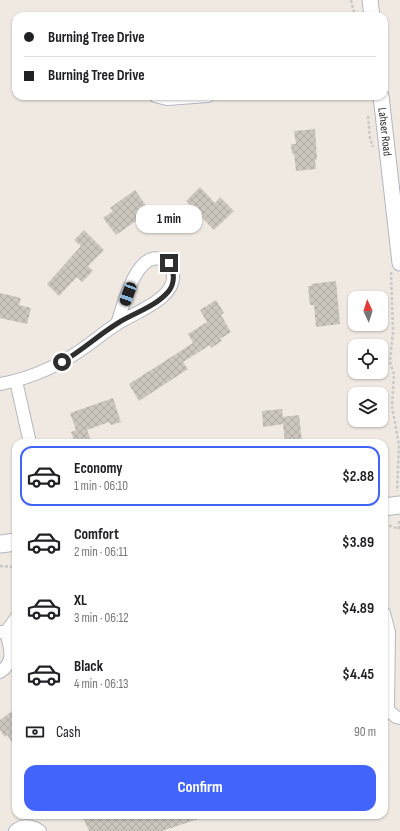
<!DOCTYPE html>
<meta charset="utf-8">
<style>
body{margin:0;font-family:"Sofia Sans Condensed",sans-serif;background:#f2f2f2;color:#202124;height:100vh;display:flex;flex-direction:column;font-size:15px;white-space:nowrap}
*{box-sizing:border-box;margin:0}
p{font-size:13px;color:#757577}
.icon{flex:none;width:22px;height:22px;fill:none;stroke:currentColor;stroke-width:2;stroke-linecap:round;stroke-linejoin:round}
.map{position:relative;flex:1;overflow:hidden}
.sheet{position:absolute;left:12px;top:439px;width:376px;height:380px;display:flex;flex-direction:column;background:#fff;border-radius:12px;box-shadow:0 1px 3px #0004}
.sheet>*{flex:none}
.hud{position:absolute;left:12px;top:12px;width:376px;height:88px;border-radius:12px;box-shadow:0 1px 3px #0004;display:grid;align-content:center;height:88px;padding:0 12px;background:#fff}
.needle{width:26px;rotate:356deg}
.controls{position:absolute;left:348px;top:291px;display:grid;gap:8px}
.controls a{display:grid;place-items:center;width:40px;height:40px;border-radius:8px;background:#fff;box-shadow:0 1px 3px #0004;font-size:20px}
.end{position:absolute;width:18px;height:18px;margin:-9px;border:5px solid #2e2e2e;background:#fff;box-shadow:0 0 0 2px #fff}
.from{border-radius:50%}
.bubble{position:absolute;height:28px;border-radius:12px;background:#fff;box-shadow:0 1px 3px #0004;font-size:13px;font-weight:700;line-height:28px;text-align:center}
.car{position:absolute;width:12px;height:24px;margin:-12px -6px;border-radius:5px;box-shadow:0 0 3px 1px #0007;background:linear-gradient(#222 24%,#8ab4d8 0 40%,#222 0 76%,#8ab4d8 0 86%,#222 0)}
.hud b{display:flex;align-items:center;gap:14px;height:38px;font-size:15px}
.hud b+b{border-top:1px solid #e0e0e0}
.hud i{width:10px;height:10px;background:#202124}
ul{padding:7px 0 0;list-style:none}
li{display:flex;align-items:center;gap:12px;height:60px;margin:0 8px 6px;padding:0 4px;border:2px solid transparent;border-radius:12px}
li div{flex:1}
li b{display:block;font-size:15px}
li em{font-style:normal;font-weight:700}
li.selected{border-color:#4264fb}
li>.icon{width:36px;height:36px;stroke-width:1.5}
.pay{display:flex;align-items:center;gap:10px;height:44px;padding:0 12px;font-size:15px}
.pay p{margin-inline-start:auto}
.button{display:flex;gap:8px;margin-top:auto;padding:8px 12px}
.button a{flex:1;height:46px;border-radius:12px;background:#4264fb;color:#fff;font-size:16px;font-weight:700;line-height:46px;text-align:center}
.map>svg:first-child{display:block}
</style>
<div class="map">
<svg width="400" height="831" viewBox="0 0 400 831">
<defs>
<pattern id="building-cross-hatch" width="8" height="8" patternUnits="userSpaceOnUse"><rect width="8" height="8" fill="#cbc7bf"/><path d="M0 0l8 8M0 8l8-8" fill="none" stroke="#afaba4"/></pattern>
</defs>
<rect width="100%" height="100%" fill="#efe9e1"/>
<g fill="url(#building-cross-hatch)">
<path d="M315 129 317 159 315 160 316 169 296 171 294 154H292L291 144H296L294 131Z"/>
<path d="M200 187 215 203 220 197 234 211 214 230 186 201Z"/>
<path d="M135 190 150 211 116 235 103 218 113 211 110 208Z"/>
<path d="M84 230 104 250 88 266 93 271 82 282 77 277 59 296 47 284 81 246 74 240Z"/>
<path d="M336 281 340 324 316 327 314 305H310L308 286H312L311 284Z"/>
<path d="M0 293 21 298 19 305 31 308 27 324 0 318Z"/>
<path d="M216 300 224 313 221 315 231 332 220 339 222 341 211 348 210 345 183 362 188 369 139 401 129 384 193 343 188 334 207 322 200 310Z"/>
<path d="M113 398 121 422 111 425 109 422 87 430 92 443H75L71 432 76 430 70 413Z"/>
<path d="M282 409 283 417 299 415 302 442 285 443 283 424 263 427 262 411Z"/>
<path d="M16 708V747L7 735 5 737 0 730V720Z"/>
<path d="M82 815H204V817L162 831H89Z"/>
</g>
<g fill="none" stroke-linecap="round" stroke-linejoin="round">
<defs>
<g id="minor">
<path d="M155 96 167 99 208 96"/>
<path d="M16 381 30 443"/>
<path d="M0 384C33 378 61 365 88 345 98 338 107 330 117 324 135 312 176 299 173 274 172 267 168 260 160 259 136 252 123 306 117 324"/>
<path d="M384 613 389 632 388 710H384"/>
<path d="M0 632H6L16 618"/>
<path d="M0 672C16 662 10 647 6 632"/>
<path d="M388 710 396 717 400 718"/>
<path d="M15 831C23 824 32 825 40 831"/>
</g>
<g id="tertiary">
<path d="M370 0 372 16"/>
<path id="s1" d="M381 96 400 263"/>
</g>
<g id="secondary">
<path d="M384 507 400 505"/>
<path d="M0 544 16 542"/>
</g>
</defs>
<use href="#minor" stroke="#b4b7c1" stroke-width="14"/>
<use href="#tertiary" stroke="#b4b7c1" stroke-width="17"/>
<use href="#secondary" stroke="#b4b7c1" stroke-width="19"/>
<g stroke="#c9c9c9" stroke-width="2.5" stroke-dasharray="3 2" stroke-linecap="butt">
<path d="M351 0 355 16"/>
<path d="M368 116 370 138 373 147"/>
<path d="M391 272 393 332 390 362 394 374 392 406 399 445 397 491"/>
<path d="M384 526H391L399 529"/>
<path d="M399 529V520"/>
<path d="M0 566 16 567"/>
</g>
<use href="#minor" stroke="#fff" stroke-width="12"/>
<use href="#tertiary" stroke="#fff" stroke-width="15"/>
<use href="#secondary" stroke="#fff" stroke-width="17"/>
</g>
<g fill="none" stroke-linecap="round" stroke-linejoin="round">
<path stroke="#2e2e2e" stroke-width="5" d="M62 362C82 351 98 335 118 323 134 313 155 307 168 292 175 284 175 272 169 263"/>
</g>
<g text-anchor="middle" stroke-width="3.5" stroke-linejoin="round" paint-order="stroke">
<g font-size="12" fill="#2e2e2e" stroke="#fff">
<text dy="4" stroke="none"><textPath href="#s1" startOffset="36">Lahser Road</textPath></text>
</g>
</g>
</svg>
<div class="controls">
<a><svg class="needle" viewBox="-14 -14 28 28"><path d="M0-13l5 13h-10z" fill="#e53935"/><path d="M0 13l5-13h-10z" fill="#757577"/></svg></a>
<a><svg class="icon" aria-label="locate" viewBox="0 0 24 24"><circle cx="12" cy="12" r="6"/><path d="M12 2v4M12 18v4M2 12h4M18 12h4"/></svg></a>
<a><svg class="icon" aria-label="layers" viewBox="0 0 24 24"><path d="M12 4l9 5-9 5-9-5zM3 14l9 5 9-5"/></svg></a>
</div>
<i class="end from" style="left:62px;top:362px"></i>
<i class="end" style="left:169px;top:263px"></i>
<div class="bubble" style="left:136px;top:205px;width:66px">1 min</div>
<i class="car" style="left:128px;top:294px;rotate:200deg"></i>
<div class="hud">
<b><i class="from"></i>Burning Tree Drive</b>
<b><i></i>Burning Tree Drive</b>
</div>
<section class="sheet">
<ul>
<li class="selected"><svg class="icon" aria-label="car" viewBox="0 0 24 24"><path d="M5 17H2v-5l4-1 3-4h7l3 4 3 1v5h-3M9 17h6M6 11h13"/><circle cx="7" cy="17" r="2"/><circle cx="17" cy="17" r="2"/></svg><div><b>Economy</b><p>1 min · 06:10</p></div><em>$2.88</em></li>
<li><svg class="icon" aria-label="car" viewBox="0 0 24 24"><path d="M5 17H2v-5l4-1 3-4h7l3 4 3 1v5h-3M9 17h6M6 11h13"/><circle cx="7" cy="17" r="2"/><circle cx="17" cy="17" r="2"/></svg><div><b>Comfort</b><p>2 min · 06:11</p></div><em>$3.89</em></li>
<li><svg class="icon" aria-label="car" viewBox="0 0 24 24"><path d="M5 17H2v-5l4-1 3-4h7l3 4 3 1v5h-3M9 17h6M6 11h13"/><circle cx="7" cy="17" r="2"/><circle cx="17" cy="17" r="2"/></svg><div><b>XL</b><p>3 min · 06:12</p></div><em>$4.89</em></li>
<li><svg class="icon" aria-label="car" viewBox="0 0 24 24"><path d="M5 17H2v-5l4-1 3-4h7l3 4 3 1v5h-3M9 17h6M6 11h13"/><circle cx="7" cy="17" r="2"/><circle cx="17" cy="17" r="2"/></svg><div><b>Black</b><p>4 min · 06:13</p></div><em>$4.45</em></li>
</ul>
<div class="pay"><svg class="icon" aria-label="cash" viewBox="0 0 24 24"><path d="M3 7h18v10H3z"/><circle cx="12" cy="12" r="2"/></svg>Cash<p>90 m</p></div>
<div class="button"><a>Confirm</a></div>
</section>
</div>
